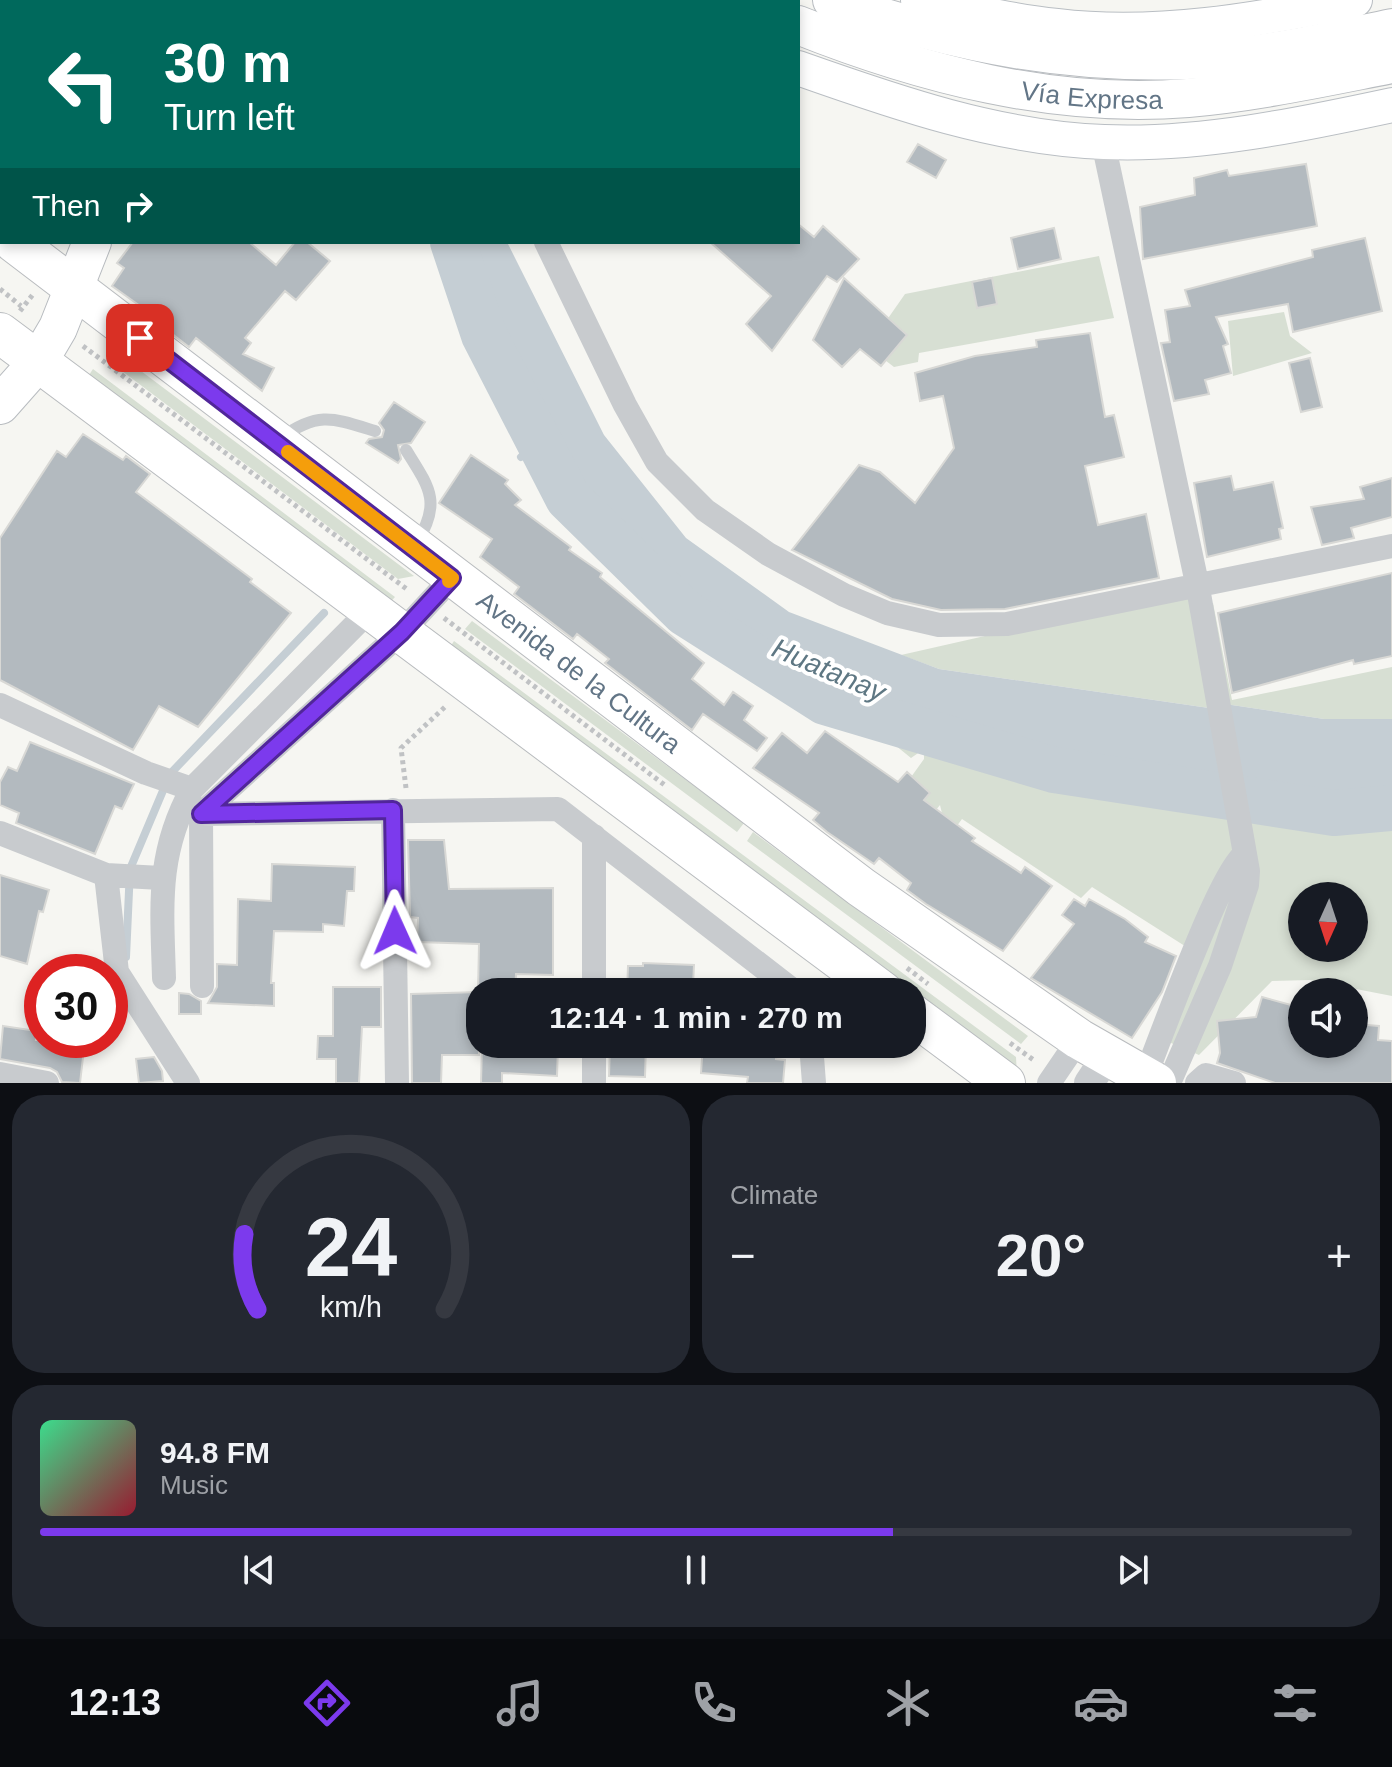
<!DOCTYPE html>
<html lang="en">
<head>
<meta charset="utf-8">
<style>
  :root { --surface:#171b24; --page:#242831; --text:#f1f3f6; --muted:#9ea1a6; --line:#363941; --accent:#7c3aed }
  body { margin:0; font-family:Helvetica,sans-serif; background:var(--page); color:var(--text); height:100vh; display:flex; flex-direction:column; font-size:30px; white-space:nowrap }
  * { box-sizing:border-box; margin:0 }
  p { font-size:26px; color:var(--muted) }
  .icon { flex:none; width:44px; height:44px; fill:none; stroke:currentColor; stroke-width:2; stroke-linecap:round; stroke-linejoin:round }
  .map { position:relative; height:1083px; overflow:hidden }
  .drawer { display:flex; flex-direction:column; gap:12px; padding:12px; background:#0d0f14; flex:1 }
  .drawer>* { flex:none }
  .top-card { position:absolute; left:0px; top:0px; width:800px; height:244px; box-shadow:0 4px 12px #0003; background:#00695c; color:#fff; overflow:hidden }
  .needle { width:52px; rotate:183deg }
  .fabs { position:absolute; left:1288px; top:882px; display:grid; gap:16px }
  .fabs a { display:grid; place-items:center; width:80px; height:80px; border-radius:50%; background:var(--surface); box-shadow:0 4px 12px #0003; font-size:40px }
  .speed { position:absolute; left:24px; top:954px; display:flex; gap:16px; font-size:40px; font-weight:700; text-align:center }
  .speed>* { display:grid; place-content:center; width:104px; height:104px; border-radius:50%; background:var(--surface); box-shadow:0 4px 12px #0003; line-height:1 }
  .speed .limit { border:12px solid #d22; background:#fff; color:#111 }
  .pin { position:absolute; display:grid; place-items:center; width:68px; height:68px; color:#fff; margin:-34px; border-radius:16px; box-shadow:0 4px 12px #0006 }
  .me { position:absolute; width:88px; margin:-44px; rotate:359deg; stroke-linejoin:round; filter:drop-shadow(0 0 6px #0008) }
  .turn { display:flex; align-items:center; gap:28px; height:168px; padding:0 32px; font-size:36px }
  .turn .icon { width:104px; height:104px; stroke-width:2.5 }
  .turn b { display:block; font-size:56px; line-height:68px }
  .then { display:flex; align-items:center; height:76px; padding:0 32px; background:#0003; gap:16px; font-size:30px }
  .big { font-size:60px; font-weight:600; line-height:1.1 }
  .drawer .tile { flex:1; display:flex; flex-direction:column; justify-content:center; gap:12px; min-width:0; padding:0 28px; border-radius:32px; background:var(--page) }
  .drawer .dial { align-items:center; gap:0 }
  .dial svg { height:208px; overflow:visible; fill:none; stroke:var(--line); stroke-width:7; stroke-linecap:round; text-anchor:middle }
  .dial text { fill:var(--text); stroke:none }
  .song { display:flex; align-items:center; gap:24px }
  .cover { width:96px; height:96px; border-radius:12px; background:linear-gradient(135deg,hsl(150 70% 55%),hsl(350 70% 35%)) }
  .played { height:8px; border-radius:4px; background:linear-gradient(90deg,var(--accent) 65%,var(--line) 65%) }
  .keys { display:flex; justify-content:space-around; direction:ltr }
  .heat { display:flex; justify-content:space-between; align-items:center; font-size:44px; direction:ltr }
  .drawer .tiles { flex:1; display:grid; gap:12px; grid-template-columns:1fr 1fr }
  .tile:last-child { grid-column:span 2 }
  .trip { position:absolute; left:466px; top:978px; width:460px; height:80px; border-radius:32px; background:var(--surface); box-shadow:0 4px 12px #0003; font-weight:600; line-height:80px; text-align:center }
  .tab-bar { display:flex; height:128px; justify-content:space-around; align-items:center; background:#090b0e; color:var(--muted) }
  .tab-bar .icon { width:56px; height:56px }
  .tab-bar .current { color:var(--accent) }
  .tab-bar b { font-size:36px; color:var(--text) }
  .map>svg:first-child { display:block }
  .built { fill:#e7e8e6 }
  .green { fill:#d7dfd3; fill-rule:evenodd }
  .water { fill:#c5ced4 }
  .lines { fill:none; stroke-linecap:round; stroke-linejoin:round }
  .stream { stroke:#c5ced4; stroke-width:8 }
  .river { stroke:#c5ced4; stroke-width:46 }
  .building { fill:#b3babf; stroke:#d8d8d5; stroke-width:2 }
  .secondary-casing { stroke:#b9bec3; stroke-width:36 }
  .primary-casing { stroke:#b8bcc0; stroke-width:40 }
  .trunk-casing { stroke:#b9bcbf; stroke-width:42 }
  .path { stroke:#c0c2c4; stroke-width:5; stroke-dasharray:4 4; stroke-linecap:butt }
  .service { stroke:#c8cbce; stroke-width:12 }
  .minor { stroke:#c8cbce; stroke-width:24 }
  .tertiary { stroke:#c8cbce; stroke-width:30 }
  .secondary { stroke:#fff; stroke-width:34 }
  .primary { stroke:#fff; stroke-width:38 }
  .trunk { stroke:#fff; stroke-width:40 }
  .route-casing { stroke:#51269a; stroke-width:20 }
  .route { stroke:#7c3aed; stroke-width:14 }
  .slow { stroke:#f59e0b; stroke-width:14 }
  .labels { text-anchor:middle; dominant-baseline:central; stroke-width:8; stroke-linejoin:round; paint-order:stroke }
  .street-label { font-size:26px; fill:#627586; stroke:#fff }
  .water-label { font-size:28px; font-style:italic; fill:#5e7783; stroke:#fff }
</style>
</head>
<body>
<div class="map">
<svg width="1392" height="1083" viewBox="0 0 1392 1083">
  <rect width="100%" height="100%" fill="#f6f6f2"/>
  <!-- built -->
  <path class="built" d="M0,0H155L2,2V165Z"/>
  <!-- green -->
  <path class="green" d="M1099,256L1114,318L919,353L918,362L894,367L868,347L905,294Z
    M1284,312L1290,336L1312,353L1233,376L1228,321Z
    M113,350L414,576L398,579L106,359Z
    M93,369L395,597L385,608L85,381Z
    M1198,588L1209,708L939,669L901,655Z
    M1213,603L1232,700L1392,667V719H1324L1225,704L1203,606Z
    M472,621L744,823L737,832L465,629Z
    M454,641L1016,1057L1017,1076L912,999V992H902L445,655Z
    M853,711L1054,770L1342,812L1392,809V996L1310,980L1272,981L1199,1055L1157,1037L1188,948L1092,887L1081,898L962,819L948,838L940,805L927,821L896,798L924,759V749L911,758ZM1302,896H1354V948H1302Z
    M753,832L1028,1036L1021,1044L747,841Z"/>
  <!-- water -->
  <path class="water" d="M453,242H507L604,435L686,538L789,612L939,669L1209,708L1225,704L1324,719H1392V808L1334,813L1054,770L825,702L685,613L568,498L484,335Z"/>
  <g class="lines">
    <!-- stream -->
    <path class="stream" d="M521,457L546,437
      M126,957L130,869L170,774L324,613"/>
    <!-- river -->
    <path class="river" d="M453,242L484,335L568,498L685,613L825,702L1054,770L1334,813L1392,808"/>
  </g>
  <!-- building -->
  <path class="building" d="M918,144L946,160L936,178L907,162Z
    M1306,164L1317,226L1143,259L1140,207L1195,195L1194,178L1227,170L1229,176Z
    M798,224L814,237L823,226L859,259L837,282L827,276L772,351L746,324L771,296L710,242H798Z
    M1054,228L1061,259L1018,269L1011,238Z
    M1365,238L1382,311L1293,332L1288,304L1216,317L1228,344L1223,346L1231,373L1205,380L1209,394L1174,401L1161,343L1170,342L1165,310L1190,306L1185,290L1313,257L1312,250Z
    M133,242H249L276,265L295,242H307L330,261L296,300L285,291L245,338L251,343L243,354L274,368L262,391L196,338L189,347L162,326L164,323L112,286L124,268L117,263Z
    M844,278L907,335L881,366L860,349L842,367L813,340Z
    M992,278L997,304L977,308L972,282Z
    M1090,333L1105,417L1114,415L1124,457L1085,466L1098,525L1146,514L1159,578L1005,609L941,610L892,599L792,550L859,465L880,472L915,503L954,448L943,396L920,401L915,373L975,356L1037,347L1036,340Z
    M1310,358L1322,407L1301,412L1289,363Z
    M394,402L425,422L411,443L398,445L401,459L398,463L366,443L369,439L382,437L384,430L379,423Z
    M83,434L123,460L126,456L150,474L136,492L252,579L250,582L291,613L198,727L159,706L133,750L0,680V538L57,451L66,457Z
    M471,455L508,480L505,484L521,500L515,505L571,547L569,550L602,573L600,577L704,663L692,679L724,705L733,692L753,706L744,720L767,738L757,751L703,714L692,730L605,663L609,659L577,634L573,639L514,594L519,587L480,557L492,539L439,503Z
    M1231,476L1234,490L1273,482L1283,528L1279,529L1281,539L1207,557L1194,483Z
    M1392,478V517L1351,528L1354,538L1322,545L1311,507L1364,499L1360,487Z
    M1392,573V656L1354,664L1353,660L1232,693L1218,613Z
    M825,731L898,782L907,772L930,793L924,800L975,838L972,841L1021,873L1025,867L1052,886L1003,951L926,904L907,890L911,883L879,858L874,864L827,832L813,820L819,813L753,768L782,733L807,753Z
    M30,742L134,784L122,809L115,806L95,854L16,823L19,813L0,805V782L8,767L17,771Z
    M408,840H444L449,889L553,888V975L516,974L515,992H478L479,944L417,942L418,918L410,917Z
    M272,864L355,867L354,891H347L344,926L323,924V932L274,931L271,983H274V1006L208,1003L217,987V964L237,965L238,899L271,901Z
    M0,875L49,890L43,912L39,911L27,964L0,956Z
    M1074,899L1085,906L1089,899L1125,919L1148,937L1145,942L1176,956L1162,992L1132,1038L1031,978L1074,924L1062,915Z
    M643,963L694,965L693,985H681V992H627L628,966H643Z
    M333,987H381V1027H362L359,1083H336V1059H317L318,1036H333Z
    M480,992L479,1055H442L441,1083H412L411,994Z
    M179,993L189,994L201,1001V1014H179Z
    M1262,997L1302,1008V1044H1354V1024L1379,1026L1378,1040L1392,1041V1083H1275L1217,1063L1220,1053L1217,1021L1256,1017Z
    M3,1026L37,1031L36,1040H85L80,1083L62,1082L57,1072L50,1068L0,1059Z
    M482,1044L558,1047L557,1076L502,1073V1083H481Z
    M610,1044H646L645,1077L609,1076Z
    M703,1044H778L776,1059L785,1060L783,1083H747L748,1077L701,1073Z
    M154,1057L162,1071L163,1081L139,1083L136,1059Z"/>
  <g class="lines">
    <!-- secondary casing -->
    <g class="secondary-casing">
      <path id="secondary" d="M664,0L667,2
        M918,0C964,10 1010,21 1057,26C1155,38 1258,20 1355,0
        M798,68C897,103 998,138 1104,142C1199,146 1299,125 1392,105"/>
    </g>
    <!-- primary casing -->
    <g class="primary-casing">
      <g id="primary">
        <path d="M746,0L749,2"/>
        <path d="M832,0C960,47 1093,70 1231,57C1284,52 1339,39 1392,28"/>
        <path d="M188,2V0"/>
        <path id="s1" d="M798,25C921,74 1055,109 1188,98C1257,92 1325,77 1392,64"/>
        <path d="M0,405L38,362L58,328L92,242"/>
      </g>
    </g>
    <!-- trunk casing -->
    <g class="trunk-casing">
      <g id="trunk">
        <path id="s2" d="M14,242L861,887L1079,1039L1156,1083"/>
        <path d="M0,333L883,992"/>
        <path d="M912,1014L1005,1083"/>
      </g>
    </g>
    <!-- path -->
    <path class="path" d="M136,2L137,0
      M0,289L21,306
      M20,311L34,293
      M83,346L408,590
      M444,618L666,786
      M406,788L401,748L446,706
      M907,968L928,984
      M1010,1043L1035,1061"/>
    <!-- service -->
    <path class="service" d="M281,438C318,411 333,418 375,431
      M406,450C429,487 442,502 417,542"/>
    <!-- minor -->
    <path class="minor" d="M424,0L425,2
      M1103,142L1198,588L1248,871L1247,885L1220,966L1169,1083
      M546,242L625,405L657,462L705,510L768,554L844,595L887,613L939,625L1007,624L1392,546
      M452,578L402,632L201,814L558,809L795,992
      M0,705L146,773L192,789
      M393,810L397,1083
      M201,814L202,986
      M0,833L106,875L161,878
      M106,875L117,972L188,1083
      M164,978C162,907 156,854 192,789L371,609
      M594,992V836
      M811,1044L814,1083
      M0,1074L47,1083
      M1145,1077C1160,1040 1220,871 1244,855
      M594,1083V1044
      M1049,1083L1079,1039
      M1197,1083L1206,1075L1234,1083"/>
    <!-- tertiary -->
    <path class="tertiary" d="M1089,1083L1107,1056"/>
    <!-- secondary -->
    <use href="#secondary" class="secondary"/>
    <!-- primary -->
    <use href="#primary" class="primary"/>
    <!-- trunk -->
    <use href="#trunk" class="trunk"/>
  </g>
  <g class="lines">
    <!-- route casing -->
    <g class="route-casing">
      <path id="route" d="M140,338L452,578L402,632L201,814L393,810L395,931"/>
    </g>
    <!-- route -->
    <use href="#route" class="route"/>
    <!-- slow -->
    <path class="slow" d="M288,452L452,578L449,581"/>
  </g>
  <g class="labels">
    <!-- street labels -->
    <g class="street-label">
      <text stroke="none"><textPath href="#s1" startOffset="304">Vía Expresa</textPath></text>
      <text stroke="none"><textPath href="#s2" startOffset="710">Avenida de la Cultura</textPath></text>
    </g>
    <!-- water labels -->
    <g class="water-label">
      <text transform="translate(829 670) rotate(23)">Huatanay</text>
    </g>
  </g>
</svg>
<div class="fabs">
<a><svg class="needle" viewBox="-14 -14 28 28"><path d="M0-13l5 13h-10z" fill="#e53935"/><path d="M0 13l5-13h-10z" fill="#9ea1a6"/></svg></a>
<a><svg class="icon" aria-label="sound" viewBox="0 0 24 24"><path d="M4 9h4l5-4v14l-5-4H4zM17 9q2 3 0 6"/></svg></a>
</div>
<div class="speed"><div class="limit">30</div></div>
<div class="pin" style="left:140px;top:338px;background:#d93025"><svg class="icon" aria-label="arrive" viewBox="0 0 24 24"><path d="M6 21V4h12l-3 4 3 4H6"/></svg></div>
<svg class="me" style="left:395px;top:931px" viewBox="-20 -20 40 40"><path d="M0-17L14 15 0 8-14 15z" fill="#7c3aed" stroke="#fff" stroke-width="4"/></svg>
<div class="trip">12:14 · 1 min · 270 m</div>
<div class="top-card">
<div class="turn"><svg class="icon" aria-label="left" viewBox="0 0 24 24"><path d="M17 20v-9H6M10 6l-5 5 5 5"/></svg><div><b>30 m</b>Turn left</div></div>
<div class="then">Then<svg class="icon" aria-label="right" viewBox="0 0 24 24"><path d="M7 20v-9h11M14 6l5 5-5 5"/></svg></div>
</div>
</div>
<section class="drawer">
<div class="tiles">
<div class="tile dial"><svg viewBox="0 0 100 80">
<path d="M14 69A42 42 0 1 1 86 69"/>
<path d="M14 69A42 42 0 0 1 9 40" stroke="#7c3aed"/>
<text x="50" y="56" font-size="32" font-weight="700">24</text>
<text x="50" y="72" font-size="11">km/h</text>
</svg></div>
<div class="tile"><p>Climate</p>
<div class="heat"><a>−</a><b class="big">20°</b><a>+</a></div>
</div>
<div class="tile">
<div class="song"><i class="cover"></i><div><b>94.8 FM</b><p>Music</p></div></div>
<div class="played"></div>
<div class="keys"><svg class="icon" aria-label="previous" viewBox="0 0 24 24"><path d="M18 5L8 12l10 7zM5 5v14"/></svg><svg class="icon" aria-label="pause" viewBox="0 0 24 24"><path d="M8 5v14M16 5v14"/></svg><svg class="icon" aria-label="next" viewBox="0 0 24 24"><path d="M6 5l10 7-10 7zM19 5v14"/></svg></div>
</div>
</div>
</section>
<nav class="tab-bar">
<b>12:13</b>
<svg class="icon current" aria-label="directions" viewBox="0 0 24 24"><path d="M12 3l9 9-9 9-9-9zM9 14v-3h6M13 9l2 2-2 2"/></svg>
<svg class="icon" aria-label="music" viewBox="0 0 24 24"><path d="M9 18V5l10-2v13"/><circle cx="6" cy="18" r="3"/><circle cx="16" cy="16" r="3"/></svg>
<svg class="icon" aria-label="phone" viewBox="0 0 24 24"><path d="M5 4h4l2 5-3 2q2 4 5 5l2-3 5 2v4C11 20 4 13 5 4z"/></svg>
<svg class="icon" aria-label="climate" viewBox="0 0 24 24"><path d="M12 3v18M4 7l16 10M4 17L20 7"/></svg>
<svg class="icon" aria-label="car" viewBox="0 0 24 24"><path d="M5 17H2v-5l4-1 3-4h7l3 4 3 1v5h-3M9 17h6M6 11h13"/><circle cx="7" cy="17" r="2"/><circle cx="17" cy="17" r="2"/></svg>
<svg class="icon" aria-label="filters" viewBox="0 0 24 24"><path d="M4 7h16M4 17h16"/><circle cx="9" cy="7" r="2"/><circle cx="15" cy="17" r="2"/></svg>
</nav>
</body>
</html>
